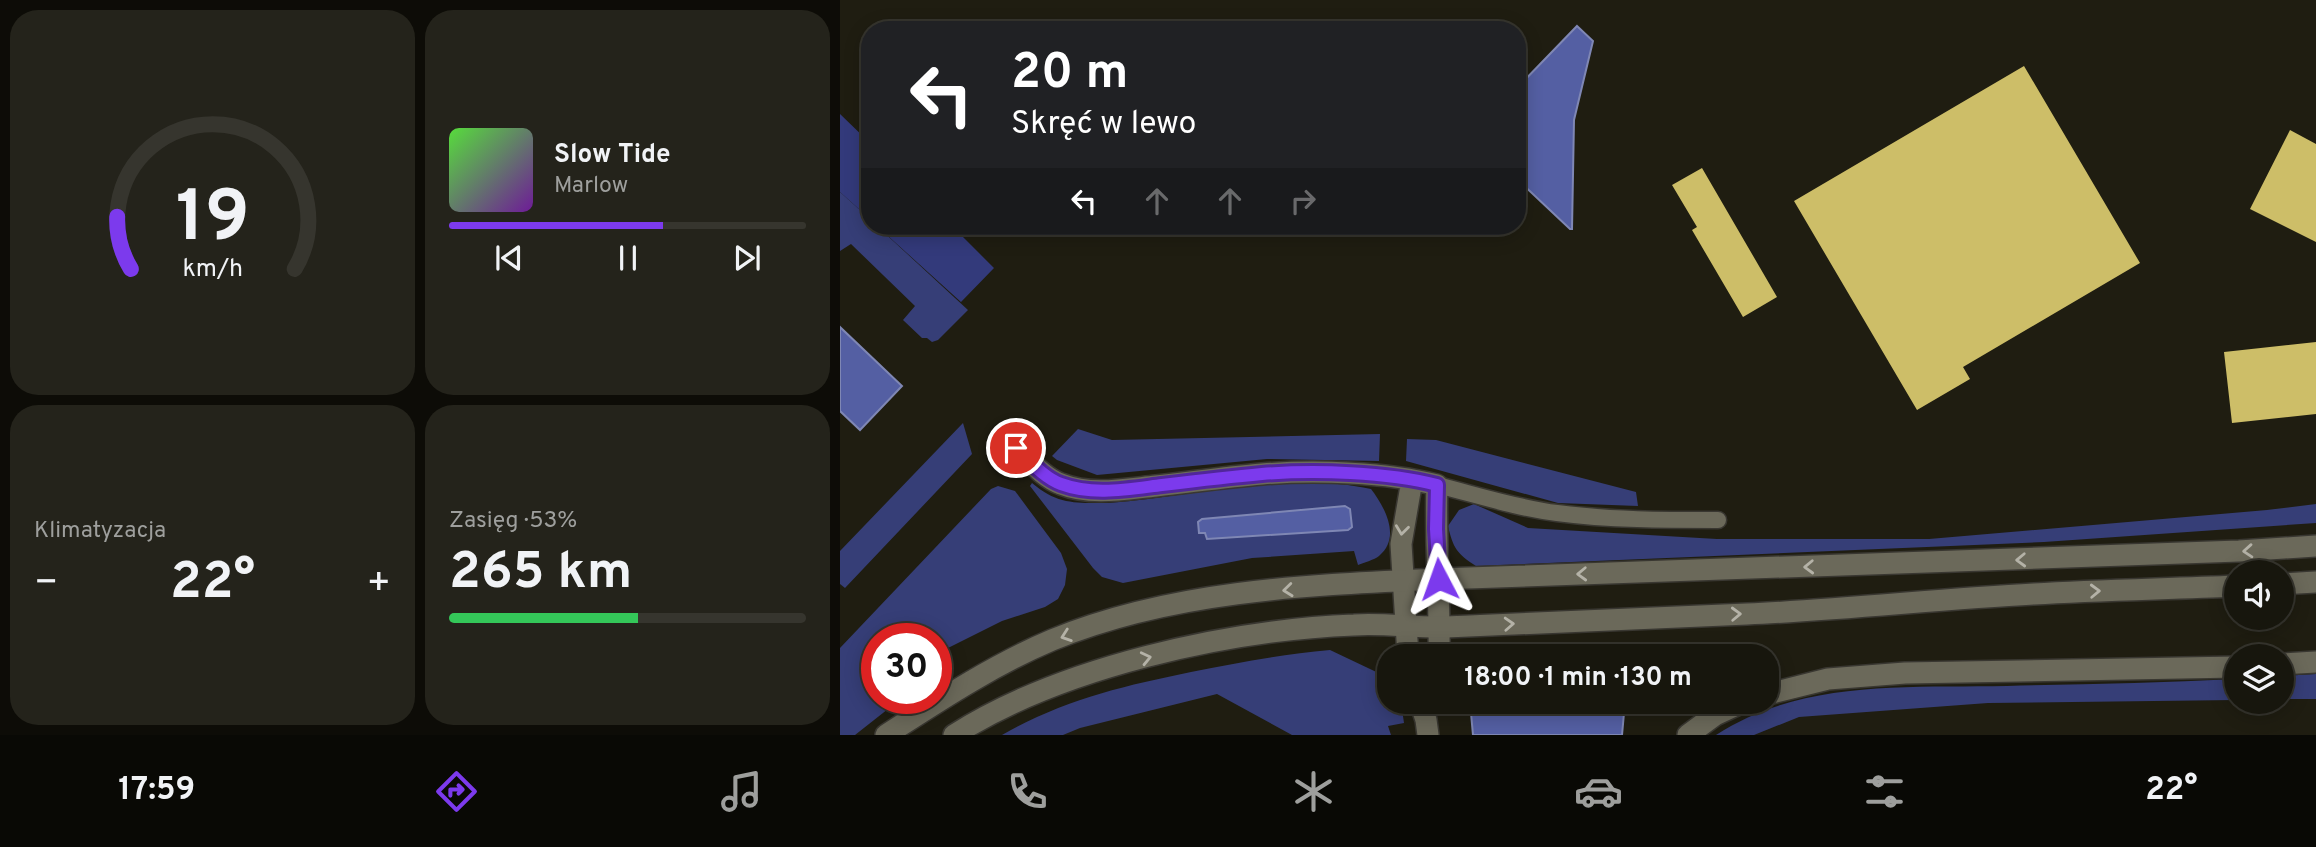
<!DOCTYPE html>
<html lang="pl">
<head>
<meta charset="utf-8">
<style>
  :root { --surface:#17160d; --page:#24231b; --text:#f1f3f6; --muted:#9e9f9d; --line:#36352e; --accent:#7c3aed }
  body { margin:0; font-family:Overpass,sans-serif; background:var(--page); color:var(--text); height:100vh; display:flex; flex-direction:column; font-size:26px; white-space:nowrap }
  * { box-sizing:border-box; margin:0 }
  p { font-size:23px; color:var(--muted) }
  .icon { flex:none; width:38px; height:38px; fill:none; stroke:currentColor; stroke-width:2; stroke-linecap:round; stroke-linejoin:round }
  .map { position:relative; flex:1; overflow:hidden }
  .side { display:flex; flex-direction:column; gap:10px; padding:10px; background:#0d0c07; width:840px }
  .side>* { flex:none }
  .banner { position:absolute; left:21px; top:21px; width:665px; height:214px; border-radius:28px; box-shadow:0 4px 18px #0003,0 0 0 2px var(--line); background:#202124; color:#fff; overflow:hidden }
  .buttons { position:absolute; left:1384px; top:560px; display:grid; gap:14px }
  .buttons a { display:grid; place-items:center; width:70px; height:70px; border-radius:50%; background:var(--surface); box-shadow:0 4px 18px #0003,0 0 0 2px var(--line); font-size:35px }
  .speed { position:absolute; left:21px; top:623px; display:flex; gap:14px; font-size:35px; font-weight:700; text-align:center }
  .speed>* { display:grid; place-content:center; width:91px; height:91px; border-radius:50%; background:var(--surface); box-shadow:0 4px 18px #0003,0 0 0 2px var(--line); line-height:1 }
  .speed .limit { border:10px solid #d22; background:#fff; color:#111 }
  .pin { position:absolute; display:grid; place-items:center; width:60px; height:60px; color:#fff; margin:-30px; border:4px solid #fff; border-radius:50%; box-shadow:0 2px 7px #0007 }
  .me { position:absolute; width:77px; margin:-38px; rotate:356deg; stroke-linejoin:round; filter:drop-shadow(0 0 5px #0008) }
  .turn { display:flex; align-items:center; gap:24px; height:147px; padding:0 35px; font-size:32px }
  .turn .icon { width:91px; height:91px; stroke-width:2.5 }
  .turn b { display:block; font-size:49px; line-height:60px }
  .lanes { display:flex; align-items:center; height:66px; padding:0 35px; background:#0003; justify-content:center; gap:35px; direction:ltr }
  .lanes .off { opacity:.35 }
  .big { font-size:52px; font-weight:700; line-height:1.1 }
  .side .widget { flex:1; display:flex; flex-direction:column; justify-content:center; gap:10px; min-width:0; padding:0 24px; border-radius:28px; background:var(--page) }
  .side .dial { align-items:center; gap:0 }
  .dial svg { height:182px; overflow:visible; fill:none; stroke:var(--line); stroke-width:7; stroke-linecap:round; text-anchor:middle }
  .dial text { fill:var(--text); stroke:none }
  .song { display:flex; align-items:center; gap:21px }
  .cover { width:84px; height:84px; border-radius:10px; background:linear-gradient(135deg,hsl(110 70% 55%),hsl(280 70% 35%)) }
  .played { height:7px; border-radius:4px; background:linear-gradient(90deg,var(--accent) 60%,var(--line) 60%) }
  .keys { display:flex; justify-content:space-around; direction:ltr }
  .heat { display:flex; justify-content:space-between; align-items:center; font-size:38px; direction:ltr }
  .charge { height:10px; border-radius:5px; background:linear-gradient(90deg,#34c759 53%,var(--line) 0) }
  .side .tiles { flex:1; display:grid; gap:10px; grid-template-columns:repeat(2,1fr) }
  .trip { position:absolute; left:537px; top:644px; width:402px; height:70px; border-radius:28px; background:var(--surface); box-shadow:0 4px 18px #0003,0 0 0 2px var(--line); font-weight:700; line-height:70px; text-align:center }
  .dock { display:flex; height:112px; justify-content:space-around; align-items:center; background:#090905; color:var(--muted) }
  .dock .icon { width:49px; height:49px }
  .dock .current { color:var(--accent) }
  .dock b { font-size:32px; color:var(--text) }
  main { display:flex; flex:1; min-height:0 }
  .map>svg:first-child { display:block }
  .green { fill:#363e77 }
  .forest { fill:#333a7b }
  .water { fill:#545fa3; stroke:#7f87b4; stroke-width:2 }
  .building { fill:#cdbe68 }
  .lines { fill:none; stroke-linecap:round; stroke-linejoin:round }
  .lane-casing { stroke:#393731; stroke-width:19 }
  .street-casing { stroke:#393731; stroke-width:24 }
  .secondary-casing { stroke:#393731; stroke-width:24 }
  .lane { stroke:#6b695a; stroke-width:16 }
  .street { stroke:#6b695a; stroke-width:21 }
  .secondary { stroke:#6b695a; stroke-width:21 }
  .oneway { stroke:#b4b2a7 }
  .route-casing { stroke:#51269a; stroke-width:18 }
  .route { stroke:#7c3aed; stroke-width:12 }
</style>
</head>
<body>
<main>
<section class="side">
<div class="tiles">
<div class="widget dial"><svg viewBox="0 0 100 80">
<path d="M14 69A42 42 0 1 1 86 69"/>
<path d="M14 69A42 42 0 0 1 8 46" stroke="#7c3aed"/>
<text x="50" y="56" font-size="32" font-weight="700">19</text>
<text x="50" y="72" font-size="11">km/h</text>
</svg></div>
<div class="widget">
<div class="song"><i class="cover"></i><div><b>Slow Tide</b><p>Marlow</p></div></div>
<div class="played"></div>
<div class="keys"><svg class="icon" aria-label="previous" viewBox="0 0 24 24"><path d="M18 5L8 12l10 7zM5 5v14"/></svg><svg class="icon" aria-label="pause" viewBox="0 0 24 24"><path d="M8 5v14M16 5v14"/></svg><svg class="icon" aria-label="next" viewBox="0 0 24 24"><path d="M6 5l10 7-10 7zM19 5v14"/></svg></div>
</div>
<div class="widget"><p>Klimatyzacja</p>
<div class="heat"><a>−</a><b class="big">22°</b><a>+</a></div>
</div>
<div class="widget"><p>Zasięg · 53%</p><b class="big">265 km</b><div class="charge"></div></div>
</div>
</section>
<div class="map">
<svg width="1476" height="735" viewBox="0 0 1476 735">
  <rect width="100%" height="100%" fill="#1f1d11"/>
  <!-- green -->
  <path class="green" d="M0,192L30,219V226H37L128,310L98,340L92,342L87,338H82L63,320L75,306L11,244L0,251Z
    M123,423L132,454L5,588L0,584V551Z
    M238,429L272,440L540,434L539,461L427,459L257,475L217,460L212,456Z
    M567,439L596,440L796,492L798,506L718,503L566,461Z
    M192,483C218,505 236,503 269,503C351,497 450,471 531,489C544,506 562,537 539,556C534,560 525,562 518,565L514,551L412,558L283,583L262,577L253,568L190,486Z
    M158,486L175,491L221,553L227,569L225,585L218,599L205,607L162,621L96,654V639H37V698H62L15,735H0V648L151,489Z
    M634,504L688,528L877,539H1089L1427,510L1476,504V523L1204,542L636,566C617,554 613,548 608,526L619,510Z
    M490,650L549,678L550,702H561L564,723L548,726L551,735H452L377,694L240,728L223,735H162C223,700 283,686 351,672C398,663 443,654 490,650Z
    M1476,674V699H1442V676Z
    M1396,679V700L1148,703L959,717L914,735H876C962,679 1068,688 1167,686C1243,684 1320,683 1396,679Z"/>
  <!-- forest -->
  <path class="forest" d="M0,114L30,143V219L0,192Z
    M37,226H112L154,268L121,302Z"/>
  <!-- water -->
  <path class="water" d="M737,26L753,41L734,120L732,229H730L677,179V88Z
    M0,327L62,386L20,430L0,411Z
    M505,506L510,509L512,527L508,530L367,539L365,533H359L358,522L362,519Z
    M630,702H785L782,735H633Z"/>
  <!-- building -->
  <path class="building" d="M1184,66L1300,263L1123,367L1130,379L1077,410L954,201Z
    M1450,130L1476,144V242L1410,209Z
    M862,168L937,297L903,317L852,230L857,227L832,185Z
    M1476,342V414L1392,423L1384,352Z"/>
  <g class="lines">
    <!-- lane casing -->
    <g class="lane-casing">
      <path id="lane" d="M597,485C637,495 677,508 717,513C770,520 825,520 878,520"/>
    </g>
    <!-- street casing -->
    <g class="street-casing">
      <path id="street" d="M176,448C189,460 204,478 221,484C251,496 286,489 316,486C352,482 387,477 422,474C475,470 547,472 597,485C595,542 600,599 599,656
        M568,656L561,544L572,480
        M1442,664L1476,662
        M928,694L988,679L1065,673L1396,667
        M580,702L586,720L588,735
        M848,735L875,715L903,702"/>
    </g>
    <!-- secondary casing -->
    <g class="secondary-casing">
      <path id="secondary" d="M1442,584L1476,582
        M46,735C100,700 153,665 212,640C333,590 470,585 599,579L1399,551L1476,546
        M114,735C221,667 388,630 514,625C545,623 575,628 606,627C706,623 806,618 907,614C1002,610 1098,599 1194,594C1261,590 1329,589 1396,586"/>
    </g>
    <!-- lane -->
    <use href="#lane" class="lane"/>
    <!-- street -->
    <use href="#street" class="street"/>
    <!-- secondary -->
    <use href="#secondary" class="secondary"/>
  </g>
  <!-- one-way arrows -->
  <defs><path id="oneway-chevron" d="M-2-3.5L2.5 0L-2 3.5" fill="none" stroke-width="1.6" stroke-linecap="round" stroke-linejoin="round" transform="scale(1.75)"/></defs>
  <g class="oneway">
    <use href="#oneway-chevron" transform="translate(562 530) rotate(97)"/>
    <use href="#oneway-chevron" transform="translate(1408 551) rotate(176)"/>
    <use href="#oneway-chevron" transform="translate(1181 560) rotate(178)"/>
    <use href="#oneway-chevron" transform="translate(969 567) rotate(178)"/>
    <use href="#oneway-chevron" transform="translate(742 574) rotate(178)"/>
    <use href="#oneway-chevron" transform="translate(448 590) rotate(174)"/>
    <use href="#oneway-chevron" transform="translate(1255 591) rotate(-2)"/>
    <use href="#oneway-chevron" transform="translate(896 614) rotate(-2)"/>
    <use href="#oneway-chevron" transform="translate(669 624) rotate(-3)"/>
    <use href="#oneway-chevron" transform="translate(226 636) rotate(161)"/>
    <use href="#oneway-chevron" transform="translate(306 658) rotate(-13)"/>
  </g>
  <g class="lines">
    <!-- route casing -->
    <g class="route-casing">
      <path id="route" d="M176,448C189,460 204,478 221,484C253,496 289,489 322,485C355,481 389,477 422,474C475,470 547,472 597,485L596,529L599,579"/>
    </g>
    <!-- route -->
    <use href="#route" class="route"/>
  </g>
</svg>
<div class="buttons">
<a><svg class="icon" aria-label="sound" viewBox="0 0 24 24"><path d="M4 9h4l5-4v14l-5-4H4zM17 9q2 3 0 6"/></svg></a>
<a><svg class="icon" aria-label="layers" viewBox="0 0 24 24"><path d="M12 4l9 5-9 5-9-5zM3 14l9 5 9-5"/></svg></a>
</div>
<div class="speed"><div class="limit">30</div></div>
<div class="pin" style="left:176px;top:448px;background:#d93025"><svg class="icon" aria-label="arrive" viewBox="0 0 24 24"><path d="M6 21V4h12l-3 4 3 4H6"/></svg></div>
<svg class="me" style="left:599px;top:579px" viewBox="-20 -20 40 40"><path d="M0-17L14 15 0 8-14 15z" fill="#7c3aed" stroke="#fff" stroke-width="4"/></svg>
<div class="trip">18:00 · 1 min · 130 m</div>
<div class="banner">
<div class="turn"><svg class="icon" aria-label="left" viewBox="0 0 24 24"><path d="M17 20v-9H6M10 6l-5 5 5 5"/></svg><div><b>20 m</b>Skręć w lewo</div></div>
<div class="lanes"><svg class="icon" aria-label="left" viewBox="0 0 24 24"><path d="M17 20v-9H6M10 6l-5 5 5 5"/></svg><svg class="icon off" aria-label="ahead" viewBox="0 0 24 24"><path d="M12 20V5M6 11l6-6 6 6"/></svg><svg class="icon off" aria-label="ahead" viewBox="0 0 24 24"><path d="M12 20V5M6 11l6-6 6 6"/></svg><svg class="icon off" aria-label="right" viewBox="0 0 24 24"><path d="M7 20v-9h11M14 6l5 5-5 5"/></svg></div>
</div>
</div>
</main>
<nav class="dock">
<b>17:59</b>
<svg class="icon current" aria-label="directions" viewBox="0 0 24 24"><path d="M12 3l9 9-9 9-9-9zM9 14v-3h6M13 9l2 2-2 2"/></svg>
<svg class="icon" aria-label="music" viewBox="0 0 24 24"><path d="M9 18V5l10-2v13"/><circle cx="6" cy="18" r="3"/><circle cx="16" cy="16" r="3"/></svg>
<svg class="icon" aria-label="phone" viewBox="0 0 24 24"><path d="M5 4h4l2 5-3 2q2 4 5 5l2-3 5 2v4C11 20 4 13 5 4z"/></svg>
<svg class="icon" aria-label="climate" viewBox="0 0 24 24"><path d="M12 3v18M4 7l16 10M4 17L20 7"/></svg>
<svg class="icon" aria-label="car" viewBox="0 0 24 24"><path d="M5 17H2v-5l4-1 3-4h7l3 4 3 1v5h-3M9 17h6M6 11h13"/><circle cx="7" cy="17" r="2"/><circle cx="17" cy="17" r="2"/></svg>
<svg class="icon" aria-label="filters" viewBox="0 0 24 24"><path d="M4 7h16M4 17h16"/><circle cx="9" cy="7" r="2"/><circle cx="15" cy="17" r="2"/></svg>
<b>22°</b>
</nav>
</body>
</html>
